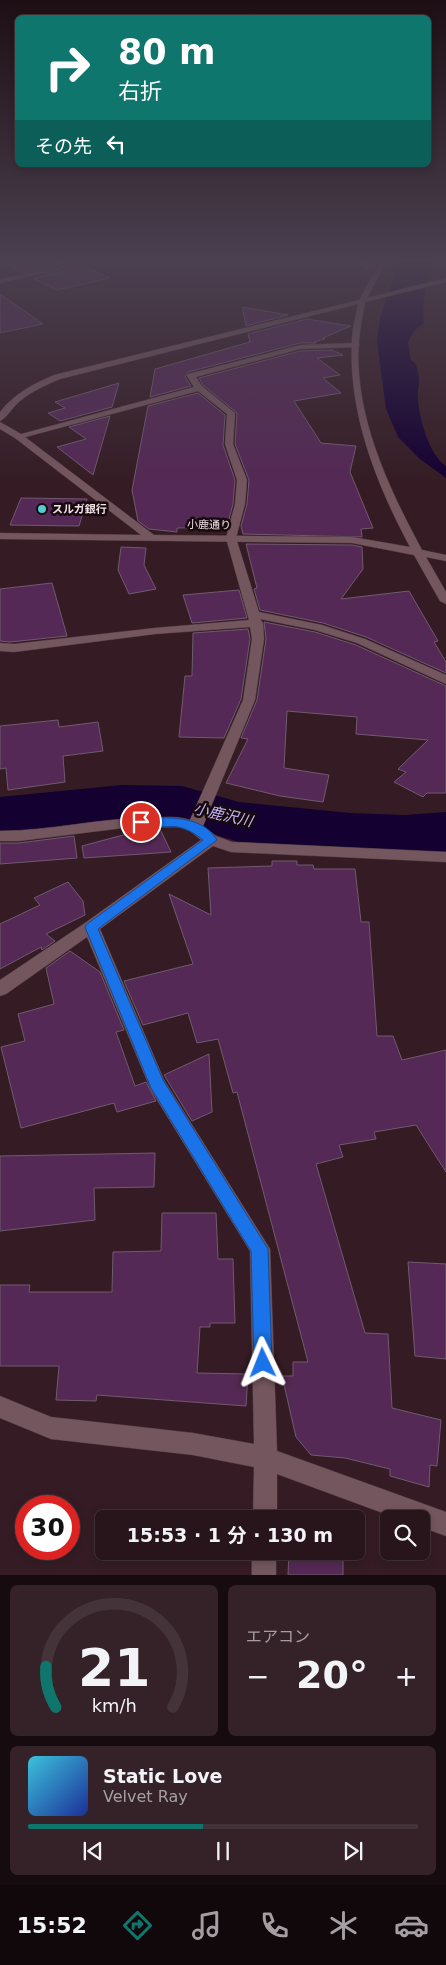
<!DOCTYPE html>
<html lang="ja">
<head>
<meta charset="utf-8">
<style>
  :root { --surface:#28151b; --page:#342228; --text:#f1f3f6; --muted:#a59fa3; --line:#44343a; --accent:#0f766e }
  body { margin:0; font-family:"DejaVu Sans","Noto Sans JP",sans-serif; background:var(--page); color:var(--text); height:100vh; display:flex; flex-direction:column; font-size:19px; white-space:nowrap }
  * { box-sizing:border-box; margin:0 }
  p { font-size:16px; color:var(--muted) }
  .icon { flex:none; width:28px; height:28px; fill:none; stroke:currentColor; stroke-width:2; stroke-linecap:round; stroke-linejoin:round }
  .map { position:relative; height:1575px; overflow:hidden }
  .side { display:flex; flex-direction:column; gap:10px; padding:10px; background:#160c0f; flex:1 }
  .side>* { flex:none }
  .hud { position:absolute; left:15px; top:15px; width:416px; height:152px; border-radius:8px; box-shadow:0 2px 8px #0003,0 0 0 1px var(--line); background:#0f766e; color:#fff; overflow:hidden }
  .fabs { position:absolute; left:380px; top:1510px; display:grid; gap:10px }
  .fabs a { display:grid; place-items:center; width:50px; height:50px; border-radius:8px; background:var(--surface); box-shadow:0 2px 8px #0003,0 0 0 1px var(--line); font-size:25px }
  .speed { position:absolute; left:15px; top:1495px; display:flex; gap:10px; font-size:25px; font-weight:700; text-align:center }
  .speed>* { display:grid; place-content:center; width:65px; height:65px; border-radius:50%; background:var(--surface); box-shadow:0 2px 8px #0003,0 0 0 1px var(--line); line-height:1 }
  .speed .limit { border:8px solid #d22; background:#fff; color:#111 }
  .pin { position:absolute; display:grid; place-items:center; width:42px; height:42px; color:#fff; margin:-21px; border:2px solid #fff; border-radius:50%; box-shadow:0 1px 5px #0007 }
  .me { position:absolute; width:55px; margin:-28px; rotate:358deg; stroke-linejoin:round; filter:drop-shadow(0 0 4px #0008) }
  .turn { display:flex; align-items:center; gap:18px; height:105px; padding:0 20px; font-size:22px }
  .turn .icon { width:65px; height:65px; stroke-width:2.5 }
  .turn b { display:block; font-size:35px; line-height:42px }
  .then { display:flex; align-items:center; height:48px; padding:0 20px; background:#0003; gap:10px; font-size:19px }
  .big { font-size:38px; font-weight:700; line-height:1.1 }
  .side .tile { flex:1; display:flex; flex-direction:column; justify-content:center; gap:8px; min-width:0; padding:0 18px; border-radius:8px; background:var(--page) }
  .side .dial { align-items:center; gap:0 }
  .dial svg { height:130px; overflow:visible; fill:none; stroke:var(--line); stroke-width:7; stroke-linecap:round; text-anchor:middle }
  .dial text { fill:var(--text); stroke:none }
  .song { display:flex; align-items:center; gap:15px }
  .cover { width:60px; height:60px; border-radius:8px; background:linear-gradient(135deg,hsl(190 70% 55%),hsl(230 70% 35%)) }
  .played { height:5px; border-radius:2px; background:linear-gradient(90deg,var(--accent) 45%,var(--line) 45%) }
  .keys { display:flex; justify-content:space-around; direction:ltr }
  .heat { display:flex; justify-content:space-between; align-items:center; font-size:28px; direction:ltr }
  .side .tiles { flex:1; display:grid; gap:10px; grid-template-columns:1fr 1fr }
  .tile:last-child { grid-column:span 2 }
  .trip { position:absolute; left:95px; top:1510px; width:270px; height:50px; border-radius:8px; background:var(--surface); box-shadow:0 2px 8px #0003,0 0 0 1px var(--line); font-weight:700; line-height:50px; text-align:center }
  .menu { display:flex; height:80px; justify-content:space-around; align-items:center; background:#10080b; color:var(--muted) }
  .menu .icon { width:35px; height:35px }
  .menu .on { color:var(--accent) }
  .menu b { font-size:22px; color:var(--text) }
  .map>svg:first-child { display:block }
  .water { fill:#140031 }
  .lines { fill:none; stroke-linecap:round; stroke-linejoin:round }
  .river { fill:#140031; fill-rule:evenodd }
  .building { fill:#542955; stroke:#705a6f }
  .minor-casing { stroke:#4f3a41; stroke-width:1 }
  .tertiary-casing { stroke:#4f3a41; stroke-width:1 }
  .minor { fill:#74565e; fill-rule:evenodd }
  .tertiary { fill:#74565e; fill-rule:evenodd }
  .route { fill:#1a73e8; stroke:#114b97 }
  .poi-dot { fill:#52cdd0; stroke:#160a0e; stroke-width:2 }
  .labels { text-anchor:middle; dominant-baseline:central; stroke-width:5; stroke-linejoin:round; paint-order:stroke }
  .far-poi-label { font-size:11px; font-weight:bold; fill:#f2e0e5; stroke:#160a0e; text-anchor:start }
  .far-street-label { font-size:11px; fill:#f2e0e5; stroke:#160a0e }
  .water-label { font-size:15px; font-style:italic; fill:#c3b3f8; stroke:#160a0e }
</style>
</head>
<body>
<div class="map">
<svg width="446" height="1575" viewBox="0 0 446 1575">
  <rect width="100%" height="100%" fill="#351c24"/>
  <!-- water -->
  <path class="water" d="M402,261H434C425,280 422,303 424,323L415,330L408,342L411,360L416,364C417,369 419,375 419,380C419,386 417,392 418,399C419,418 429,455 446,466V478L420,459L398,437L386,409L377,342L380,318L393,280Z"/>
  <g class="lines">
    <!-- river -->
    <path class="river" d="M122,785L182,786L239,802L350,813L405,815L446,812V854L405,857L350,855L239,842L180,824L122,823L0,837V797Z"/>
  </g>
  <!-- building -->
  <path class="building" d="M0,261H59L62,265L22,273Z
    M71,261H73L110,278L57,290L33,278L72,269L74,266Z
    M0,294L43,324L0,333Z
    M242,307L288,315L246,326Z
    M307,319L351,326L323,338L325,339L314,342L316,343H300L188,372L185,377L191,386L150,397L155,369L250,342L248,334Z
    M332,350L343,355L317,358L340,375L323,378L341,393L294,401L321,443L356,446L350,472L373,528L361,529L362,537L243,534L241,526L247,504L249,480L235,444L237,413L203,385L199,378L300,351Z
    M119,383L112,407L60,421L48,413L65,408L55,402Z
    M198,393L225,415L223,445L235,480L233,504L227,527L177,528V532L149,529L138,521L132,490L148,406Z
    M110,416L93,475L57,447L86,439L69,427Z
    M21,498L87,499L79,526L10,525Z
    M246,544L352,545L362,547L363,569L341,599L409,591L438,641L434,642L446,662V673L366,637L323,623L260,610L254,589L257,588Z
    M121,547L146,548L144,565L156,589L129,594L118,570Z
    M52,583L67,636L10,642L0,641V589Z
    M239,590L247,618L192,623L183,595Z
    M264,622L315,632L356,645L446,686V793H427L423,797L394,782L406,772L398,769L428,740L356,734L357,717L287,711L284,768L329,775L323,802L280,796L226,783L248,739L241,738L257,700L266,639Z
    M248,629L250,639L241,699L224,738L179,737L185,676H192L193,633Z
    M58,720L59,727L98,722L103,751L63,756L65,782L8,790L6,768L0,769V726Z
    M160,829L171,852L84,858L82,846L142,830Z
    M74,836L77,858L0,864V843H19Z
    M272,861H297V865H313L314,869H355L361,922H369L377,1036H393L402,1060L446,1050V1172L416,1125L374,1132L376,1139L339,1145L343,1157L316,1164L365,1333L388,1334L392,1408L441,1420L437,1466L430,1465L429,1487L390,1476V1469L345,1458L311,1455L296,1437L282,1376H293V1362H308L237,1092L233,1093L218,1039L197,1043L188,1013L143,1025L124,981L193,964L169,894L211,915L208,868L272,866Z
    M68,882L83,901L85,915L46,934L55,941L42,950L41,947L0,969V924L40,905L34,898Z
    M70,951L100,972L124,1030L116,1032L135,1086L146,1082L156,1101L117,1112L114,1103L21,1128L1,1047L25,1041L18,1014L54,1004L46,968Z
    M209,1054L212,1112L192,1121L164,1075Z
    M155,1153L154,1187L94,1188L95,1220L0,1231V1156Z
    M162,1213H216L218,1259H233L235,1323H210V1327H200L197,1373L248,1374L246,1406L97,1395L96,1401L56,1400L59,1366H0V1285H30L29,1292H112L113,1252L161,1251Z
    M408,1262L446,1264V1359L415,1356Z
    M289,1551H343V1575H288Z"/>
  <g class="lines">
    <!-- minor casing -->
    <g class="minor-casing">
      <path id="minor" d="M61,261H68L72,267L0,283V279L65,266Z
        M351,261H360L382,268L370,270Z
        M356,343H359V347L300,349L196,377L202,386L235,413L233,444L247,480L245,504L236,538L259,612L322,625L365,639L446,675V684L357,643L315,630L260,619L263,623L264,639L255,700L203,826L216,836L232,842L446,852V862L231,852L213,846L100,929L164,1080L270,1249L277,1451L446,1512V1536L421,1527V1519H399L277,1474V1519H253L254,1467L193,1455L51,1439L0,1418V1396L51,1417L193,1433L254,1444L250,1251L151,1090L87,937L6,994L0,996V980L85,923L201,840L190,831L179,827L123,828L19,841H0V831C50,831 99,818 149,818C163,817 177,816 190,820L243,700L252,639L250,627L155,634L14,652L0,651V643L14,644L155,628L249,620L226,538L235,504L237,480L225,444L227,414L198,391L18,439L14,436L194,387L187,376L188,374L300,345Z
        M252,1551H276V1575H252Z"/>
    </g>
    <!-- tertiary casing -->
    <g class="tertiary-casing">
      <path id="tertiary" d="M381,261H387L367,298L446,278V282L365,302C363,315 360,327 359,340C353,413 388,487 422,550L446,555V561L426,557L446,592V604L440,601L414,555L352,543L0,539V533L141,535L15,438L0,429V422L21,434L154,535L352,537L410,547C377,485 348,414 352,341C352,329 356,316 358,304L60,379C46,385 32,391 20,401C13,406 8,417 0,421V412C14,394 33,384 54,375L359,300Z"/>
    </g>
    <!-- minor -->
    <use href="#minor" class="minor"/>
    <!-- tertiary -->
    <use href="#tertiary" class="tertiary"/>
  </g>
  <!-- sky -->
  <linearGradient id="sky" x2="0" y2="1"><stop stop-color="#1d0f14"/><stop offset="0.54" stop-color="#4b4050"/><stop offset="1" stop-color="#4b4050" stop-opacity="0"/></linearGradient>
  <rect width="446" height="482" fill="url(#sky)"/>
  <!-- route -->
  <path class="route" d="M141,818C168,818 201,814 217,840L98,929L163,1080L268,1249L272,1363L269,1369L263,1372L257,1369L254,1363L251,1251L151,1088L85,927L87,924L203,840C173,816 166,833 137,825L135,822L137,819Z"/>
  <!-- markers -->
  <circle class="poi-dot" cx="42" cy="509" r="5"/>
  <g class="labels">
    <!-- far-poi labels -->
    <g class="far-poi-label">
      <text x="52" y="509">スルガ銀行</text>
    </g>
    <!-- far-street labels -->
    <g class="far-street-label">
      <text transform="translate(209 525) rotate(1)">小鹿通り</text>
    </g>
    <!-- water labels -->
    <g class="water-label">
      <text transform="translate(223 815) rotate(13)">小鹿沢川</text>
    </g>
  </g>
</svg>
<div class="fabs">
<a><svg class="icon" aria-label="search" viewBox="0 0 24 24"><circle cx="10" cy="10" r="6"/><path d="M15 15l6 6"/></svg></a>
</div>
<div class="speed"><div class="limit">30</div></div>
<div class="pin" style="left:141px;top:822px;background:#d93025"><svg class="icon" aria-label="arrive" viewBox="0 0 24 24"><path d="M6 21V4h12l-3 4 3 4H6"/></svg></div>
<svg class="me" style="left:263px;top:1363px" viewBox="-20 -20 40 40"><path d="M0-17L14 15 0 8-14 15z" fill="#1a73e8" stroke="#fff" stroke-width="4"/></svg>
<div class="trip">15:53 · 1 分 · 130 m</div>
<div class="hud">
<div class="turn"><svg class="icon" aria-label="right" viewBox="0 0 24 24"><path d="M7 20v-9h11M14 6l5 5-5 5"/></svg><div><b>80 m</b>右折</div></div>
<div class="then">その先<svg class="icon" aria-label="left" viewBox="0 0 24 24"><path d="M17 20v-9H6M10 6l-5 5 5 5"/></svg></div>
</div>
</div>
<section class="side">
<div class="tiles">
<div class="tile dial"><svg viewBox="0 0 100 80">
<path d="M14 69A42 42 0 1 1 86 69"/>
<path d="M14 69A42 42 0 0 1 8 44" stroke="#0f766e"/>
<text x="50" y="56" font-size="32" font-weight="700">21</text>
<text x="50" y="72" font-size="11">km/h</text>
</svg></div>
<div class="tile"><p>エアコン</p>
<div class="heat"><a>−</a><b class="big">20°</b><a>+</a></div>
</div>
<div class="tile">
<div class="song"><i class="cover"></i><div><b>Static Love</b><p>Velvet Ray</p></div></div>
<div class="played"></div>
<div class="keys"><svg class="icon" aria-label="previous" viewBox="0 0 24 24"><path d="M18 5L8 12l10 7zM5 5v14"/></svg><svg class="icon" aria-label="pause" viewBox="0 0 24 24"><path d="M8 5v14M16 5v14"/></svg><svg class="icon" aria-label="next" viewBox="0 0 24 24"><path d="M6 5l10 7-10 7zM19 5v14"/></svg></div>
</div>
</div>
</section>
<nav class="menu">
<b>15:52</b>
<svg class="icon on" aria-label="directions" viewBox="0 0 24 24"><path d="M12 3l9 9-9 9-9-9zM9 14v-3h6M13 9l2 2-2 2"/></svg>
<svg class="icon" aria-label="music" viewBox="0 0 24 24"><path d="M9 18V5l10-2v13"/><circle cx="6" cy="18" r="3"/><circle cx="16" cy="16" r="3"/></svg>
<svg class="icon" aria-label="phone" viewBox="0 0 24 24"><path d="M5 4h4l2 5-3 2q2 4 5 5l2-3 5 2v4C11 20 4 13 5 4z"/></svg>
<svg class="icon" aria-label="climate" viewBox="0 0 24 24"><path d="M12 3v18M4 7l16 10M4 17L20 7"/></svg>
<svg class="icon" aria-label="car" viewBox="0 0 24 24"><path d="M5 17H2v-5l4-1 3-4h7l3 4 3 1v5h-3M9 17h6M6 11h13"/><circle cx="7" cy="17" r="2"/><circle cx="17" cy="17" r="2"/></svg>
</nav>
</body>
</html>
